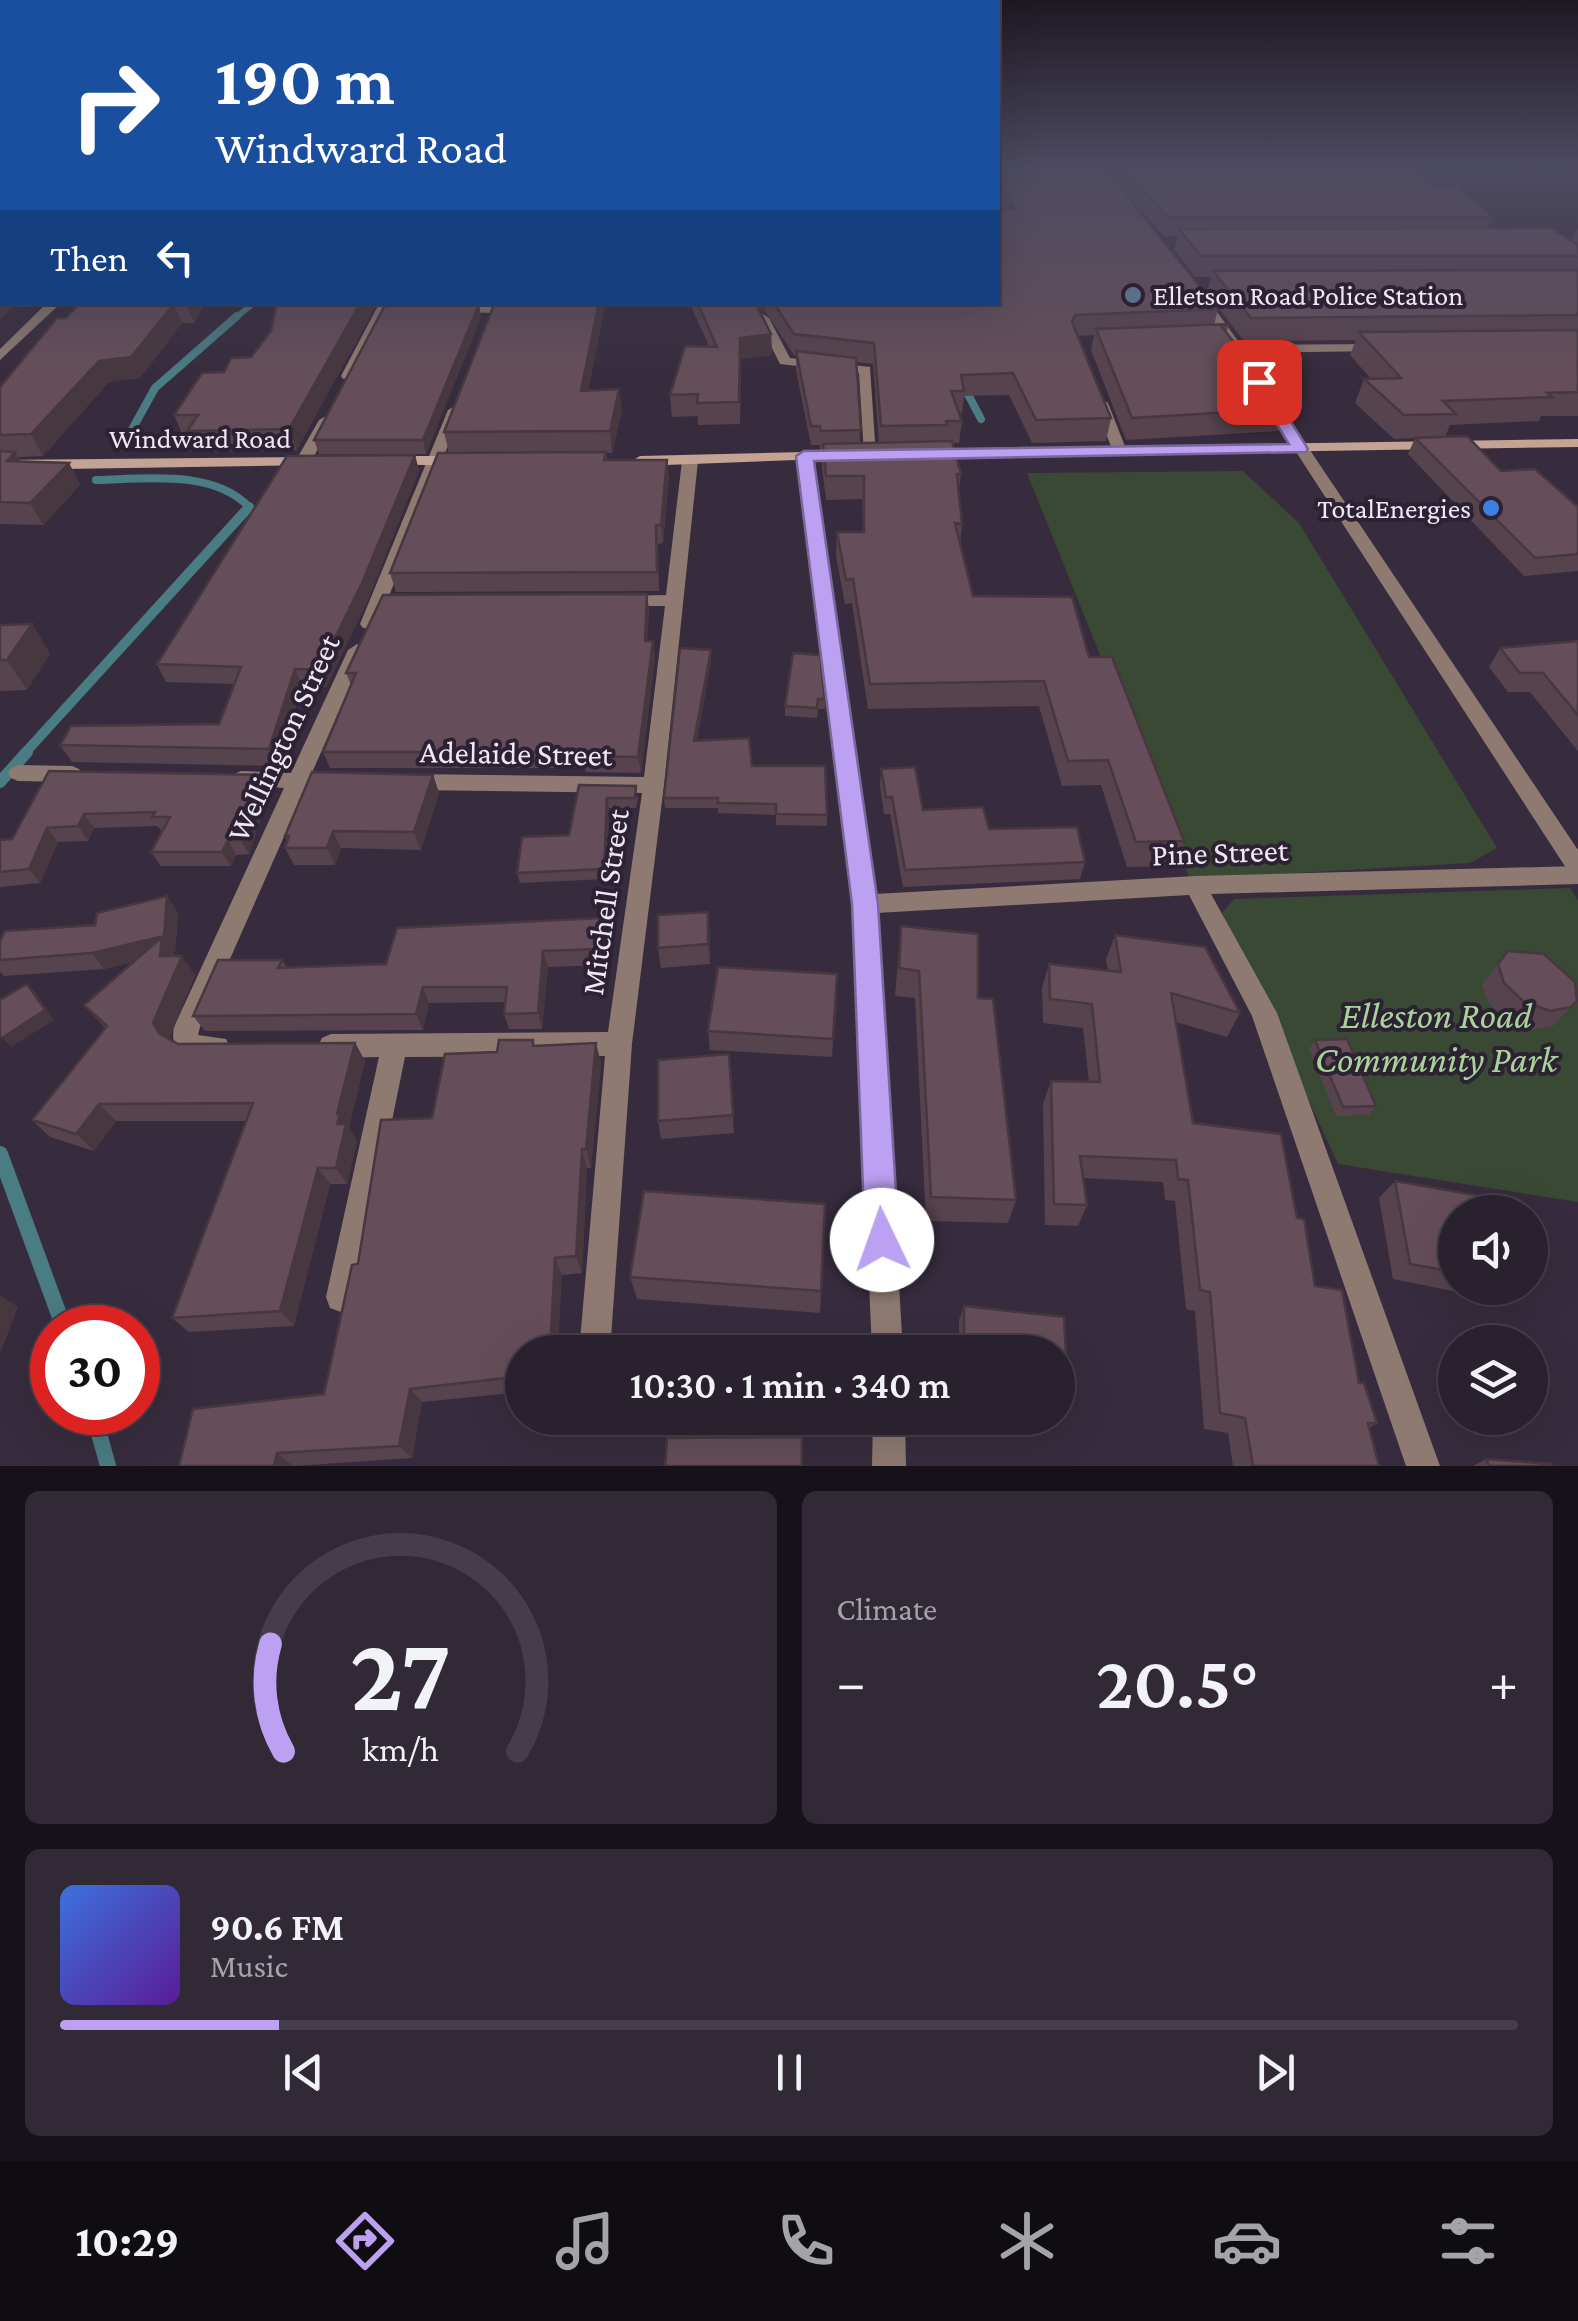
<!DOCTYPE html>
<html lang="en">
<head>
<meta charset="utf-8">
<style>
  :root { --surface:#29212e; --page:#312936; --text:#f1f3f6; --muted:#a5a3aa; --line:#453e4a; --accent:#bca0f2 }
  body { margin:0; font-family:"Crimson Pro",serif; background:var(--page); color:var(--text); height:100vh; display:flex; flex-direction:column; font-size:38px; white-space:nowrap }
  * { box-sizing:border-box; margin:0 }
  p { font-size:32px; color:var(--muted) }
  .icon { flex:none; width:55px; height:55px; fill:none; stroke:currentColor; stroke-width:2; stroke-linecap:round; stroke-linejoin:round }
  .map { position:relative; height:1466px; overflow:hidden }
  .side { display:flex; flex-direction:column; gap:25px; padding:25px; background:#171219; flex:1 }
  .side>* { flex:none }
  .hud { position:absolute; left:0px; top:0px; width:1000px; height:305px; box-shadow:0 10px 40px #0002,0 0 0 2px var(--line); background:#1a4fa0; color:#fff; overflow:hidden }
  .fabs { position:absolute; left:1438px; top:1195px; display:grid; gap:20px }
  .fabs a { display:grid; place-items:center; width:110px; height:110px; border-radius:50%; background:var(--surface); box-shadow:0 10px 40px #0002,0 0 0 2px var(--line); font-size:50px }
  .speed { position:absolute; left:30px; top:1305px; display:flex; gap:20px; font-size:50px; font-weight:700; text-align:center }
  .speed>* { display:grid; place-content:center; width:130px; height:130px; border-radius:50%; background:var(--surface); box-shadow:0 10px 40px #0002,0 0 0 2px var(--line); line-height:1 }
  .speed .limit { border:15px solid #d22; background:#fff; color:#111 }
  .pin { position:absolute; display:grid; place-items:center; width:85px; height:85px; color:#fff; margin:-42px; border-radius:20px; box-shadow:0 5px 15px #0006 }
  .me { position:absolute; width:110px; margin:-55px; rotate:357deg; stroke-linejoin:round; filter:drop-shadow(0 0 8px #0008) }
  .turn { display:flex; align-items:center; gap:35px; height:210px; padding:0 50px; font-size:45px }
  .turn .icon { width:130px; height:130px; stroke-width:2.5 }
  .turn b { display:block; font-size:70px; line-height:85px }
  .then { display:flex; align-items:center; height:95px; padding:0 50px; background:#0003; gap:20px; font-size:38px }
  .big { font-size:75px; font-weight:600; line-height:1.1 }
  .side .card { flex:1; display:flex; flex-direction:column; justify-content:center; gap:15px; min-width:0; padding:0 35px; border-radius:15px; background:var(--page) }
  .side .dial { align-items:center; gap:0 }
  .dial svg { height:260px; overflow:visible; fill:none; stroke:var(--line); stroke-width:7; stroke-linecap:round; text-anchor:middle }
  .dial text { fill:var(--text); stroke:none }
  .song { display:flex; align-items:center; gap:30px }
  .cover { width:120px; height:120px; border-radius:15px; background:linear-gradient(135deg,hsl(220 70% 55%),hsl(270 70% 35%)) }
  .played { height:10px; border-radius:5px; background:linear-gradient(90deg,var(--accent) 15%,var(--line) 15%) }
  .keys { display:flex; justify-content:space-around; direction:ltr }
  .heat { display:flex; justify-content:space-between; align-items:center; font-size:55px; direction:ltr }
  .side .tiles { flex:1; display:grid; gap:25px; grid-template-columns:1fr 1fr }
  .card:last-child { grid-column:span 2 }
  .trip { position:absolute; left:505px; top:1335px; width:570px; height:100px; border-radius:50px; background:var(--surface); box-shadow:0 10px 40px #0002,0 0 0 2px var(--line); font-weight:600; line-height:100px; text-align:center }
  .dock { display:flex; height:160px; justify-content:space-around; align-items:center; background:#100d12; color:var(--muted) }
  .dock .icon { width:70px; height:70px }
  .dock .on { color:var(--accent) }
  .dock b { font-size:45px; color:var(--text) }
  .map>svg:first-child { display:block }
  .green { fill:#394933 }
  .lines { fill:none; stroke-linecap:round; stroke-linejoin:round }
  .stream-far4 { stroke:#4a7c83; stroke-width:6 }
  .stream-far3 { stroke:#4a7c83; stroke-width:8 }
  .stream-far2 { stroke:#4a7c83; stroke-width:10 }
  .stream-far1 { stroke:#4a7c83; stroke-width:12 }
  .stream { stroke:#4a7c83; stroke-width:16 }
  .minor { fill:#8e7a71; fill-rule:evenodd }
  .tertiary { fill:#8e7a71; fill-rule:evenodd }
  .secondary { fill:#c3a394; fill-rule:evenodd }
  .wall { fill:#57434d; fill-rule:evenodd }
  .shaded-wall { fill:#47373e }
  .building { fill:#654e59; stroke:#47373e; stroke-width:2.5 }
  .route { fill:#bca0f2; stroke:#7a689d; stroke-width:2.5 }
  .service-dot { fill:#5c6f8a; stroke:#2d2233; stroke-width:4 }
  .shop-dot { fill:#3f7fe0; stroke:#2d2233; stroke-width:4 }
  .labels { text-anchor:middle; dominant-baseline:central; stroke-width:8; stroke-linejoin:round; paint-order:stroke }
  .far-poi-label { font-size:28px; fill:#efe8f4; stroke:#2d2233; text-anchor:start }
  .far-street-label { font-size:28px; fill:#efe8f4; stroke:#2d2233 }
  .street-label { font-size:32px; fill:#efe8f4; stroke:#2d2233 }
  .near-park-label { font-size:38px; font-style:italic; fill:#a8d498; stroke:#2d2233 }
</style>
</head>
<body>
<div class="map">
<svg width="1578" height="1466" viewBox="0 0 1578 1466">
  <rect width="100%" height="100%" fill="#372c3d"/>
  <!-- green -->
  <path class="green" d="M1243,471L1299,523L1497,848L1470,863L1190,879L1027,473Z
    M1570,888L1578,900V1202L1338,1164L1222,913L1234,899Z"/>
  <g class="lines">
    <!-- stream-far4 -->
    <path class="stream-far4" d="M234,319L255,302"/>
    <!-- stream-far3 -->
    <path class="stream-far3" d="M962,383L981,419
      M124,444L155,388L237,316
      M96,480C144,479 213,469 249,507L246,510"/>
    <!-- stream-far2 -->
    <path class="stream-far2" d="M24,754L249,507"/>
    <!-- stream-far1 -->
    <path class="stream-far1" d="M0,782L27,752"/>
    <!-- stream -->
    <path class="stream" d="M0,1154L64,1328
      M93,1412L108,1466"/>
    <!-- minor -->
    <path class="minor" d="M48,302H62L0,360V349Z
      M380,302H392L355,376L343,379L341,376Z
      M452,305H495L501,309L495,313L448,312V306Z
      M763,314L769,318L790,358L870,367L876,457L871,458L864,454L859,373L780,364L757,318Z
      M1376,344L1381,345V351L1238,353L1232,349L1238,345Z
      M1101,399L1108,403L1126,449L1124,452L1119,453L1112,449L1094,403Z
      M455,406L462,410L378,624L375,628H363L360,624L448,410Z
      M326,416L333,420L311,462L308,465H298L295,462L319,420Z
      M804,452L811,456L875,894L1195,876L1578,866V884L1211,894L1277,1013L1440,1466H1406L1252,1016L1189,895L877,913L903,1352H872L853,904L797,456Z
      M690,456L698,461L664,785L632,1044L610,1352H579L605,1056L405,1057L356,1297L352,1308L341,1312L330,1308L326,1297L379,1057L331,1058L322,1054L318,1046L322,1038L331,1034L608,1032L642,793L411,790L404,787L401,782L404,777L411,774L644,777L665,606H620L611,601L620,596L666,595L682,461Z
      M357,644L366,650L311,775L317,781L314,786L305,789L200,1027L198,1035L226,1039L230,1047L226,1055C202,1064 167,1058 174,1027L284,788L234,784L231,779L234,774L241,771L291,773L348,650Z
      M18,765L72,766L79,769L82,774L79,779L72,782L18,781L11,778L8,773L11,768Z
      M873,1418H905L906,1466H872Z"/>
    <!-- tertiary -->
    <path class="tertiary" d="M1200,293L1204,294L1249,356V362H1239L1194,297Z
      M1265,398H1275L1578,850V877L1570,874L1263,401Z"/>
    <!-- secondary -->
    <path class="secondary" d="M1578,439V447L930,457L923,453L930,449Z
      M846,451L853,455L851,458L640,466L632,461L640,456Z
      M390,456H461L469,461L461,466L385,464L382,461Z
      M306,457L311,459V465L0,470V460Z"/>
  </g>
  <!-- wall -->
  <path class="wall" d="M998,169H1411L1432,186L1493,217L1488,228L1571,241L1578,228V416H1541L1539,421L1450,425L1445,437L1501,471L1578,507V571L1524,576L1408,454L1415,438L1394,439L1355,403L1364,379H1371L1350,355L1356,340L1244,341L1207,293L1211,277H1195L1174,250L1178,236H1164L1122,189L1218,309L1214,325L1229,324L1226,333L1287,409L1280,431L1126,440L1091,350L1094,335L1078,336L1111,418L1106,441L1032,443L1009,395L964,396L962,413H959L962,421L959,443H953L961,474L959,491L962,524L960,543L973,596L1089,657L1184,841L1174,866L1127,867L1101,785L1062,786L1039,706L868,709L852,603L845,604L836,556L837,532H863L862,499L826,500L822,467L823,450H820V445H811L796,370V355H794L765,311L761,314L771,334L772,355L741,359L740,424L698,425V416L672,417L670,395L709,346L689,302H998L1000,208L998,204ZM857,362L873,364L879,443H860Z
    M81,302H206L194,323H182L140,378L109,382L43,456L18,457L21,462L69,463L80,485L43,525L0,524V387Z
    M479,304L481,317L426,454H319L314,440Z
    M605,306L588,390L622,410L612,453H606L607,460H667L669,478L663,543L658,544L659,591L396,592L390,573L449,453L444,432Z
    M271,331L297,450L197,452L190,436H183L174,415L224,372L251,357Z
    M415,455L419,471L368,600L326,687L302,686L278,766L72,762L60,745L219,724L234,684L166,682L157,664Z
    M649,610L647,641H653L655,657L641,773L586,772L585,768H330L323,752L351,685L346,673Z
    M32,624L50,654L27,690L0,691V625Z
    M1578,641V751L1530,692H1508L1489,667L1500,648Z
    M711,650V660L697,741L752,766L827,815V826L776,825V815L718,813V808H665L664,798Z
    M793,653L825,699V709H818L817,718L785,716V706Z
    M881,769L923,810L989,829L1085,862L1080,879L903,887L890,814H884L880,786Z
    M49,771L263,775L270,790L249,854L236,855L231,866H161L151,852L162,831L157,826L94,828L88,841L58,842L40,883L0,887V840L12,839Z
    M433,775L439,793L421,850L341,848L335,865H294L285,848L287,841L285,836Z
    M579,785L638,797L636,808H609L606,879L520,883L517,873L569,835Z
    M167,896L178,913L175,952H172L195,975L169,1039L178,1044L355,1043L365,1061L349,1127L357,1141L347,1184H330L294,1326L189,1332L172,1318L246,1121H116L94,1151L50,1137L32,1120L105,1028L84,1005L133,962L104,969L4,976L0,972V941L95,925Z
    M901,926L978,998L1016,1200L1008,1223L926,1221L915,998L895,996Z
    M710,932V964L661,968L658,948Z
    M605,934L604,965L548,967L542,1029H509L504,1014L505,1002L429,1003L423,1030L205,1031L193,1016L282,960L287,968L386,964Z
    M1115,935L1240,1013L1227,1037L1176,1022L1193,1123L1297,1218L1315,1286L1377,1423L1369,1428L1379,1466H1233L1228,1433L1204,1429L1195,1311L1186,1309L1175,1201L1165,1200L1163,1182L1083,1178L1087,1205L1078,1226L1045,1225L1043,1104L1051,1081L1089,1082L1083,1028L1043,1023L1042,988L1049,964L1108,971L1106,960Z
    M1508,951L1577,1001L1553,1026L1532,1030L1507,1021L1488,1002L1482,984Z
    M837,974L832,1057L710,1050L708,1031Z
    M533,1040L535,1046L601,1063L591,1168H587L582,1273L562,1275L522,1352V1392L422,1402L412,1458L293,1466H179L324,1394L358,1264L432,1118L497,1052Z
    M1315,1040L1376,1106L1369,1115L1336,1116L1309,1049Z
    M729,1054L734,1133L661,1139L658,1121Z
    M1395,1181L1455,1212V1288H1500L1487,1298L1393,1279L1379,1198Z
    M825,1204L820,1313L637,1299L630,1277Z
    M964,1306L1064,1317L1067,1374L1059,1387L1058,1352H959V1320Z
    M1486,1459L1552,1466H1473Z"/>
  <!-- shaded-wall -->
  <path class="shaded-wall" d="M2,289V302H18L0,320V291Z
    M206,302L194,323L186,303Z
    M361,302H378L297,450L289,429Z
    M599,302H605V306L584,412L581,391Z
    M753,302H765V311L754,320Z
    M174,304L182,323L140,378L109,382L43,456L31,434L99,361Z
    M479,304L481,317L426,454L423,440Z
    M771,334L772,355L741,359L740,424V338Z
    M619,389L622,410L612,453L610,431Z
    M15,452L28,474L7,461Z
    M415,455L419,471L368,600L326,687L319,670Z
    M667,460L669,478L663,543L661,525Z
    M69,463L80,485L43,525L30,503Z
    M647,594L649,610L646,657L645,641Z
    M32,624L50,654L27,690L7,660Z
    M653,641L655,657L641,773L638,757Z
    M711,650V660L695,751L694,741Z
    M295,669L302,686L278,766L269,749Z
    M263,775L270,790L249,854L241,840Z
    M433,775L439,793L421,850L414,832Z
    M607,798L609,808L606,879L604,869Z
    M84,814L94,828L88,841L78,826Z
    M47,828L58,842L40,883L29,869Z
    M333,831L341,848L335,865L327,848Z
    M228,840L236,855L231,866L222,852Z
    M167,896L178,913L175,952H172L175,956L174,975L160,955L104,969L92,953Z
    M708,912L710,932V964L708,944Z
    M601,918L605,934L604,965L600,949Z
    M543,951L548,967L542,1029L538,1013Z
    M182,956L195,975L168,1042L159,1033L153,1023Z
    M27,984L36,993L54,1020L11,1047L2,1038Z
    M423,987L429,1003L423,1030L416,1014Z
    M355,1043L365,1061L349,1127L357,1141L347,1184L336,1168L337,1114Z
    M596,1043L601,1063L591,1168L586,1149Z
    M99,1104L116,1121L94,1151L76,1134Z
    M582,1149L587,1168L582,1273L576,1256Z
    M318,1168L330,1184L294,1326L280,1311Z
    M555,1258L562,1275L558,1352H550Z
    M0,1295L18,1307L1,1352L0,1351Z
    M410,1389L422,1402L412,1458L399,1446Z
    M277,1453L293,1466H274Z"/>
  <!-- building -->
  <path class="building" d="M0,169H2V289L0,291Z
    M998,169H1105L1218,309L1075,315L1072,322L1111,418L1036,420L1013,373L961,375L964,391H951L962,421H946L947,425L881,426L874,343L794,334L773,302H998V208H1015L998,182Z
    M1123,169H1411L1432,186H1456L1493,217H1168Z
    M1551,228L1578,245V256H1201L1179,229Z
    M1578,270V315L1251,318L1213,271Z
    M81,302H186L174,304L131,357L99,361L31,434L0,435V387L57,318H66Z
    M277,302H361L289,429L187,431L198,415H174L202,373L224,372L231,358L251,357L271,331Z
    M495,302H599L581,391L619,389L610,431L444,432Z
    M697,302H755L771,334L740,338L739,402L697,403L698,394L670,395L685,346L717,347Z
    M479,304L423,440H314L385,305Z
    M1229,324L1221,326L1287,409L1132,418L1096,329Z
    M1578,330V392L1547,393L1552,397L1443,401L1456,414L1404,415L1364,379L1401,378L1359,332Z
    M796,351L856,358L861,430L821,431L820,426H811Z
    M1467,436L1501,471L1535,469L1578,507V554L1535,558L1415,438Z
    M952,441L961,474H957L962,524L955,523L973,596L1072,597L1089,657H1112L1184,841L1136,842L1108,760L1068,761L1044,681L870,684L853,579L846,580L837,532H864V476H826L823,444Z
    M0,451L15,452L7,461L69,463L30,503L0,502Z
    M606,452L604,460H667L661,525H656L657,572L390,573L438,453Z
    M415,455L362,583L319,670L295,669L269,749L60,745L71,726L219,724L241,667L157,664L287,456Z
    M647,594L645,641H653L638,757L583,756V752H323L356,673H346L383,595Z
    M32,624L7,660H0V625Z
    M1578,641V715L1543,673H1520L1500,648Z
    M680,648L711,650L694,741L749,738L752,766H825L827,815L776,814V804L718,803V798H664Z
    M793,653L820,655L825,699H818L817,708L785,706Z
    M915,767L923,810L983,807L989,829L1077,827L1085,862L905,870L892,797H886L881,769Z
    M49,771L263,775L241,840H228L222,852H151L170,817H152L155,812L84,814L78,826L47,828L29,869L0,872V840L12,839Z
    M312,772L433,775L414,832L333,831L327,848H285L289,836H285Z
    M579,785L636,786L635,798H607L604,869L517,873L522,837L569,835Z
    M167,896L164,936L92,953L0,960V941L5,931L95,925L97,913Z
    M708,912V944L658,948V915Z
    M601,918L600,949L543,951L538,1013L504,1014L507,987H423L416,1014L193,1016L218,960H282L278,968L386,964L397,928Z
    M901,926L978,934V998L993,999L1016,1200L931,1197L919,971L899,968Z
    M1115,935L1205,947L1240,1013L1171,993L1193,1123L1281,1134L1297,1218L1304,1219L1315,1286L1342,1290L1359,1383H1364L1377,1423H1368L1379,1466H1253L1245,1418L1220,1413L1210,1292L1200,1290L1188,1180L1178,1179L1176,1160L1080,1156L1087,1205L1054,1204L1051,1081L1100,1082L1092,1004L1050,999L1049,964L1121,972Z
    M162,937L160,956H182L153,1023L159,1033L178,1044L355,1043L337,1114H340L337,1124H346L336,1168H318L280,1311L172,1318L253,1103L99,1104L76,1134L32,1120L107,1026L84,1005Z
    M1508,951L1544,954L1575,982L1577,1001L1571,1007L1550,1011L1524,1002L1504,983L1498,964Z
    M718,967L837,974L833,1039L708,1031Z
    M27,984L45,1010L2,1038L0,1035V1000Z
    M1347,1039L1376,1106L1343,1107L1315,1040Z
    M499,1040H533V1046L596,1043L586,1149H582L576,1256L555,1258L550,1352H522V1376L410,1389L399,1446L277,1453L274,1466H179L193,1409L324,1394L352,1265L358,1264L381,1120L432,1118L445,1054L497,1052Z
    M729,1054L733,1115L658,1121V1060Z
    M1395,1181L1486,1197L1489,1212H1455V1272L1410,1264Z
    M644,1191L825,1204L821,1291L630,1277Z
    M964,1306L1064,1317L1067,1374L1058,1373V1352H964Z
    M802,1437V1466H665L667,1438Z
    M1486,1459L1551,1464L1552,1466H1489Z"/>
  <!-- sky -->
  <linearGradient id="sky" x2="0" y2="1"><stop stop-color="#1e1822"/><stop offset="0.45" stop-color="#4d4b62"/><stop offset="1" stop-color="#4d4b62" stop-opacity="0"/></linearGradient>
  <rect width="1578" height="374" fill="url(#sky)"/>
  <!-- route -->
  <path class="route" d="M1253,379H1264L1308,449L1306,452L814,461L878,904L899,1240L894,1252L882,1257L870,1252L865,1240L852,904L796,456L804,451L1289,444L1251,382Z"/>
  <!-- markers -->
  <circle class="service-dot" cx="1133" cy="295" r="10"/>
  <circle class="shop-dot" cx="1491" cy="508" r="10"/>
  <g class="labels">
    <!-- far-poi labels -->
    <g class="far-poi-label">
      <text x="1153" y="295">Elletson Road Police Station</text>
      <text x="1471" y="508" text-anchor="end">TotalEnergies</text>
    </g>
    <!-- far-street labels -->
    <g class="far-street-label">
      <text x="200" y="438">Windward Road</text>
    </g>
    <!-- street labels -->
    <g class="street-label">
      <text transform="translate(283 738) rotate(-65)">Wellington Street</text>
      <text transform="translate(516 753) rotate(1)">Adelaide Street</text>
      <text transform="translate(1220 852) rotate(-2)">Pine Street</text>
      <text transform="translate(605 902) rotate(-82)">Mitchell Street</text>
    </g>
    <!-- near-park labels -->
    <g class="near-park-label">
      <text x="1436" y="1015">Elleston Road<tspan x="1436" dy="44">Community Park</tspan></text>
    </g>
  </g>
</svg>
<div class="fabs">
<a><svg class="icon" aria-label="sound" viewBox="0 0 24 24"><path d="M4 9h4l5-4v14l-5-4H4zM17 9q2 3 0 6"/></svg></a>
<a><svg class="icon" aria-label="layers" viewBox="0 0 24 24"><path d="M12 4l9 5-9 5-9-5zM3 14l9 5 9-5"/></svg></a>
</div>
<div class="speed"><div class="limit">30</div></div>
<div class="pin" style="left:1259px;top:382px;background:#d93025"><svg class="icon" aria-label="arrive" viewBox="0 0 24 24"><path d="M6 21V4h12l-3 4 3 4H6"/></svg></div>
<svg class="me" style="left:882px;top:1240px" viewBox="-20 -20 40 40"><circle r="19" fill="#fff"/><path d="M0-13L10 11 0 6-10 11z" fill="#bca0f2"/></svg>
<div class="trip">10:30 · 1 min · 340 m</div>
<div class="hud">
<div class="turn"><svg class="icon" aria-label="right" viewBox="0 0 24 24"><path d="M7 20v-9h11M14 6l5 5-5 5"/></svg><div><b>190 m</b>Windward Road</div></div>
<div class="then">Then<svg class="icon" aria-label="left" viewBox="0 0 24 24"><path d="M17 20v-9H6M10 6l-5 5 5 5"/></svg></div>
</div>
</div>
<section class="side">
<div class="tiles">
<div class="card dial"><svg viewBox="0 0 100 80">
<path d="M14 69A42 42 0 1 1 86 69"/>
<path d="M14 69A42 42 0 0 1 10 36" stroke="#bca0f2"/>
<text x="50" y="56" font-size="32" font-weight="700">27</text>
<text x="50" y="72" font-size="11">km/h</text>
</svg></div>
<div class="card"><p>Climate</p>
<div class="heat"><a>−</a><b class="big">20.5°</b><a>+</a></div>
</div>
<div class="card">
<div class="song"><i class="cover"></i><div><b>90.6 FM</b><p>Music</p></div></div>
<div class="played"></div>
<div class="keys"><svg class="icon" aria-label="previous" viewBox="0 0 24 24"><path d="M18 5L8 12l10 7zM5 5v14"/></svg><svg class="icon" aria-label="pause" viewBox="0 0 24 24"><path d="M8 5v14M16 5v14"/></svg><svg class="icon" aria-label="next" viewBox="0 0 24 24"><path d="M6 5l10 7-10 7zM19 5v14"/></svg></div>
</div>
</div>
</section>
<nav class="dock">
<b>10:29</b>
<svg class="icon on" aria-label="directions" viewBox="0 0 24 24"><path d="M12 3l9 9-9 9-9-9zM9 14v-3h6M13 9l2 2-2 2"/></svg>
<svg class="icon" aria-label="music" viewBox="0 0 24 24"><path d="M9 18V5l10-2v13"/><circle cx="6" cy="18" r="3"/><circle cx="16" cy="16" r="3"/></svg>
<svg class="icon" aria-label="phone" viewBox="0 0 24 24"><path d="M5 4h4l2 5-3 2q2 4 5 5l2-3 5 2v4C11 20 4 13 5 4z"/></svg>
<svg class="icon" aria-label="climate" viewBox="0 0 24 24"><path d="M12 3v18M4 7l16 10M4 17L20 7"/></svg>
<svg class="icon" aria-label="car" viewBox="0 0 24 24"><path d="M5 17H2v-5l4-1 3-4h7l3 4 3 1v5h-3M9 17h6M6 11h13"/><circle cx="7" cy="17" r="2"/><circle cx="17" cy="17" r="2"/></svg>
<svg class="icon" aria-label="filters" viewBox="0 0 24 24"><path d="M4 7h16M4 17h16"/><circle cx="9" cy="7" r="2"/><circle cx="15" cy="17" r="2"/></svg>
</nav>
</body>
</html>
